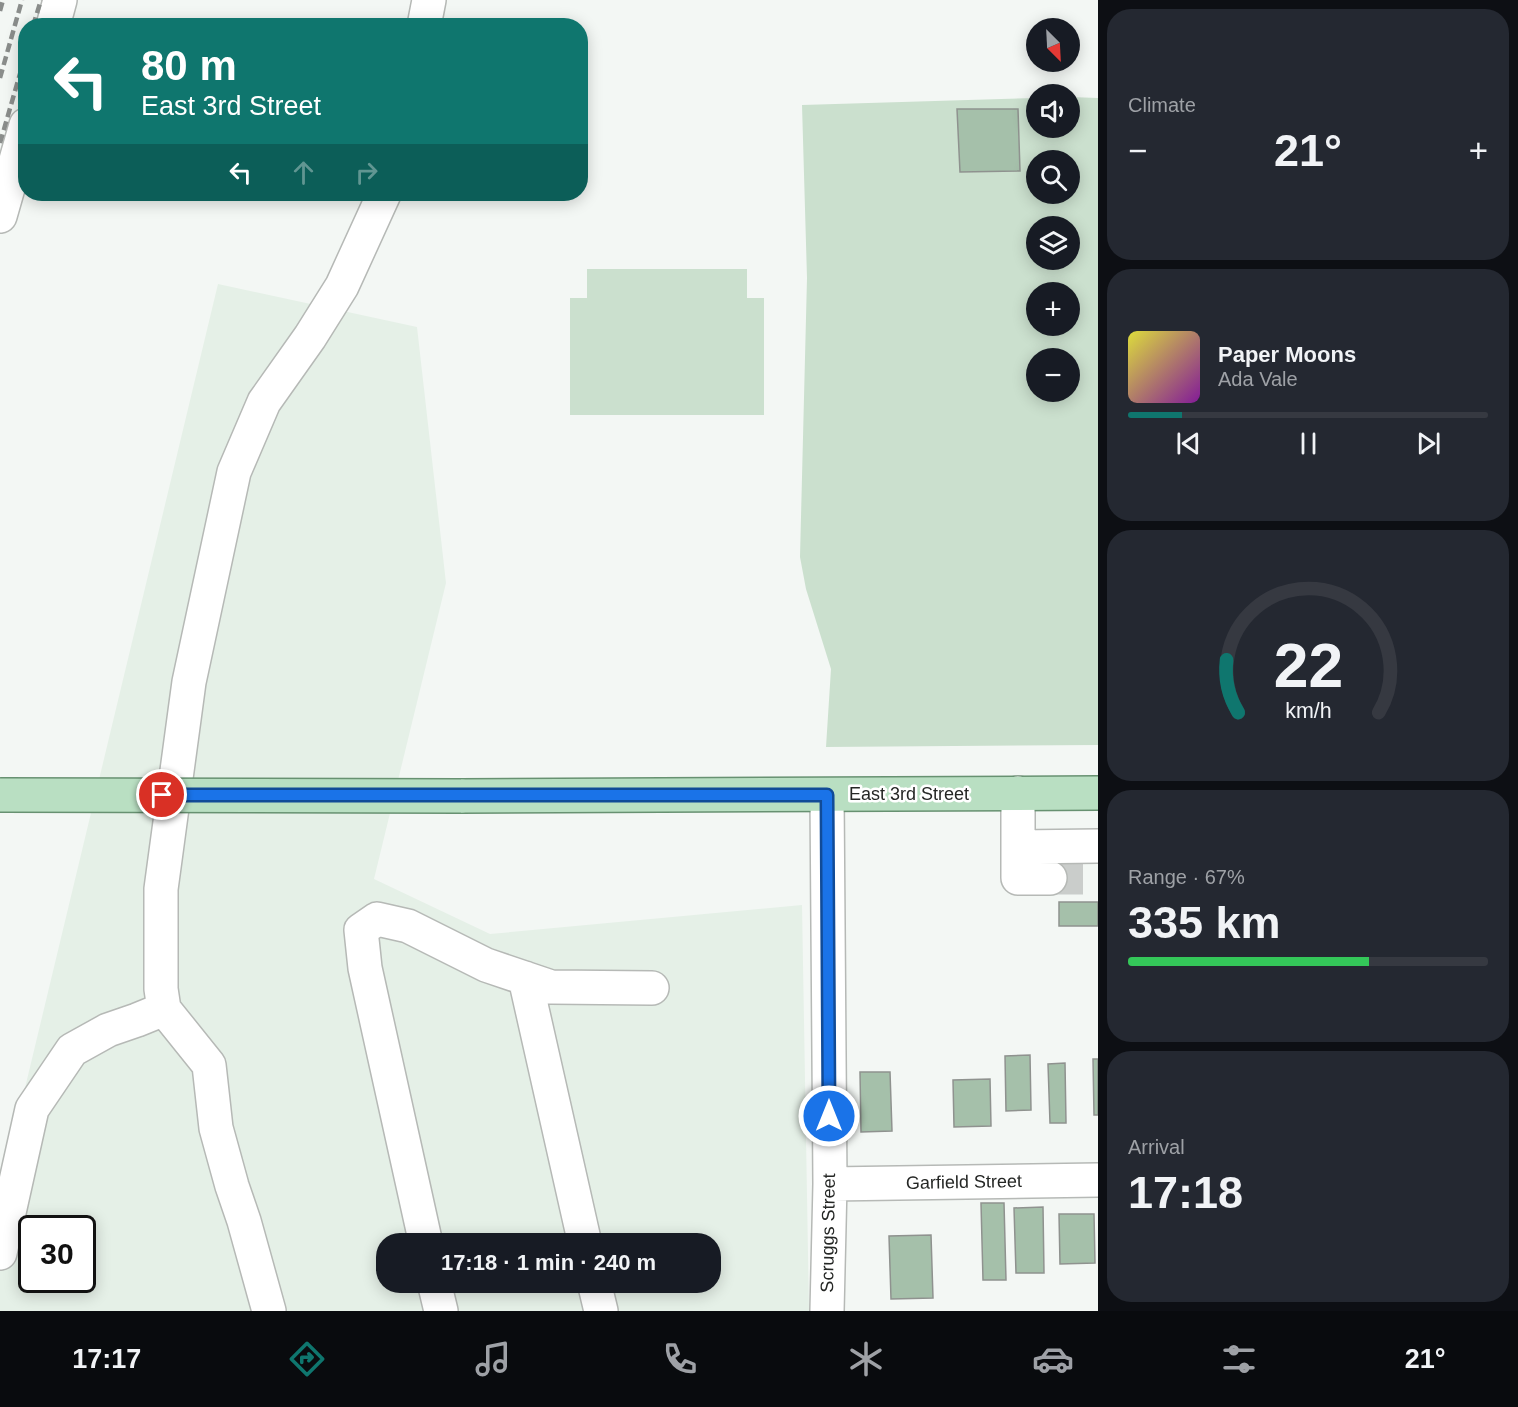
<!DOCTYPE html>
<html lang="en">
<head>
<meta charset="utf-8">
<style>
  :root { --surface:#171b24; --page:#242831; --text:#f1f3f6; --muted:#9ea1a6; --line:#363941; --accent:#0f766e }
  body { margin:0; font-family:Helvetica,sans-serif; background:var(--page); color:var(--text); height:100vh; display:flex; flex-direction:column; font-size:22px; white-space:nowrap }
  * { box-sizing:border-box; margin:0 }
  p { font-size:20px; color:var(--muted) }
  .icon { flex:none; width:33px; height:33px; fill:none; stroke:currentColor; stroke-width:2; stroke-linecap:round; stroke-linejoin:round }
  .map { position:relative; flex:1; overflow:hidden }
  .details { display:flex; flex-direction:column; gap:9px; padding:9px; background:#0d0f14; width:420px }
  .details>* { flex:none }
  .top-card { position:absolute; left:18px; top:18px; width:570px; height:183px; border-radius:24px; box-shadow:0 3px 15px #0003; background:#0f766e; color:#fff; overflow:hidden }
  .needle { width:39px; rotate:156deg }
  .tools { position:absolute; left:1026px; top:18px; display:grid; gap:12px }
  .tools a { display:grid; place-items:center; width:54px; height:54px; border-radius:50%; background:var(--surface); box-shadow:0 3px 15px #0003; font-size:30px }
  .speed { position:absolute; left:18px; top:1215px; display:flex; gap:12px; font-size:30px; font-weight:700; text-align:center }
  .speed>* { display:grid; place-content:center; width:78px; height:78px; border-radius:50%; background:var(--surface); box-shadow:0 3px 15px #0003; line-height:1 }
  .speed .limit { border:3px solid #111; border-radius:9px; background:#fff; color:#111 }
  .pin { position:absolute; display:grid; place-items:center; width:51px; height:51px; color:#fff; margin:-26px; border:3px solid #fff; border-radius:50%; box-shadow:0 2px 6px #0007 }
  .me { position:absolute; width:66px; margin:-33px; rotate:0deg; stroke-linejoin:round; filter:drop-shadow(0 0 4px #0008) }
  .turn { display:flex; align-items:center; gap:21px; height:126px; padding:0 24px; font-size:27px }
  .turn .icon { width:78px; height:78px; stroke-width:2.5 }
  .turn b { display:block; font-size:42px; line-height:51px }
  .lanes { display:flex; align-items:center; height:57px; padding:0 24px; background:#0003; justify-content:center; gap:30px; direction:ltr }
  .lanes .off { opacity:.35 }
  .big { font-size:45px; font-weight:600; line-height:1.1 }
  .details .card { flex:1; display:flex; flex-direction:column; justify-content:center; gap:9px; min-width:0; padding:0 21px; border-radius:24px; background:var(--page) }
  .details .dial { align-items:center; gap:0 }
  .dial svg { height:156px; overflow:visible; fill:none; stroke:var(--line); stroke-width:7; stroke-linecap:round; text-anchor:middle }
  .dial text { fill:var(--text); stroke:none }
  .song { display:flex; align-items:center; gap:18px }
  .cover { width:72px; height:72px; border-radius:9px; background:linear-gradient(135deg,hsl(60 70% 55%),hsl(290 70% 35%)) }
  .played { height:6px; border-radius:3px; background:linear-gradient(90deg,var(--accent) 15%,var(--line) 15%) }
  .keys { display:flex; justify-content:space-around; direction:ltr }
  .heat { display:flex; justify-content:space-between; align-items:center; font-size:33px; direction:ltr }
  .charge { height:9px; border-radius:4px; background:linear-gradient(90deg,#34c759 67%,var(--line) 0) }
  .trip { position:absolute; left:376px; top:1233px; width:345px; height:60px; border-radius:24px; background:var(--surface); box-shadow:0 3px 15px #0003; font-weight:600; line-height:60px; text-align:center }
  .menu { display:flex; height:96px; justify-content:space-around; align-items:center; background:#090b0e; color:var(--muted) }
  .menu .icon { width:42px; height:42px }
  .menu .selected { color:var(--accent) }
  .menu b { font-size:27px; color:var(--text) }
  main { display:flex; flex:1; min-height:0 }
  .map>svg:first-child { display:block }
  .built { fill:#e5f0e7; fill-rule:evenodd }
  .green { fill:#cbe0ce; fill-rule:evenodd }
  .building { fill:#a5c0aa; stroke:#8f928f; stroke-width:1.5 }
  .lines { fill:none; stroke-linecap:round; stroke-linejoin:round }
  .minor-tunnel { stroke:#cacdcb; stroke-width:33; stroke-dasharray:33 16; stroke-linecap:butt }
  .minor-casing { stroke:#b6b9b6; stroke-width:36 }
  .major-casing { stroke:#679171; stroke-width:36 }
  .minor { stroke:#fff; stroke-width:33 }
  .major { stroke:#b9dfc2; stroke-width:33 }
  .rail { stroke:#8a8d8b; stroke-width:4.5; stroke-dasharray:9 4.5; stroke-linecap:butt }
  .major-bridge-casing { stroke:#679171; stroke-width:36; stroke-linecap:butt }
  .major-bridge { stroke:#b9dfc2; stroke-width:33 }
  .route-casing { stroke:#114b97; stroke-width:15 }
  .route { stroke:#1a73e8; stroke-width:10 }
  .labels { text-anchor:middle; dominant-baseline:central; stroke-width:5; stroke-linejoin:round; paint-order:stroke }
  .street-label { font-size:18px; fill:#252725; stroke:#fff }
</style>
</head>
<body>
<main>
<div class="map">
<svg width="1098" height="1311" viewBox="0 0 1098 1311">
  <rect width="100%" height="100%" fill="#f3f7f4"/>
  <!-- built -->
  <path class="built" d="M218,284L417,327L446,583L374,879L490,934L802,905L809,1311H0V1192ZM32,1228H82V1280H32ZM387,1244H711V1282H387Z"/>
  <!-- green -->
  <path class="green" d="M1070,97L1098,98V745L826,747L831,669L806,589L800,557L807,278L802,105L1036,98V128H1070ZM958,109H1018L1020,171L961,172ZM1036,160H1070V194H1036ZM1036,226H1070V260H1036ZM1036,292H1070V326H1036ZM1036,358H1070V392H1036Z
    M587,269H747V298H764V415H570V298H587Z"/>
  <!-- building -->
  <path class="building" d="M957,109H1018L1020,171L960,172Z
    M1059,902H1098V926H1059Z
    M1030,1055L1031,1110L1006,1111L1005,1056Z
    M1093,1059H1098V1115H1094Z
    M1065,1063L1066,1123H1050L1048,1064Z
    M860,1072H890L892,1131L861,1132Z
    M990,1079L991,1126L954,1127L953,1080Z
    M981,1203H1004L1006,1280H983Z
    M1043,1207L1044,1273H1016L1014,1208Z
    M1059,1214H1094L1095,1263L1060,1264Z
    M931,1235L933,1298L891,1299L889,1236Z"/>
  <g class="lines">
    <!-- minor-tunnel -->
    <path class="minor-tunnel" d="M1050,878H1098"/>
    <!-- minor casing -->
    <g class="minor-casing">
      <path id="minor" d="M53,26L60,0
        M424,26L429,0
        M0,216L26,125
        M1018,793V847L1098,846
        M1018,847V878H1050
        M525,978L585,1244
        M164,1009L209,1065L216,1128L232,1186L244,1221L269,1311
        M830,1184L1098,1180
        M426,1244L365,968L361,930L377,919L408,926L486,965L551,987L652,988
        M0,1253L32,1109L72,1050L108,1030L137,1020L164,1009L161,989V889L189,682L234,472L264,402L310,337L342,286L384,194
        M434,1282L441,1311
        M594,1282L601,1311
        M827,1311L830,1184L827,795"/>
    </g>
    <!-- major casing -->
    <g class="major-casing">
      <path id="major" d="M461,796L1098,793"/>
    </g>
    <!-- minor -->
    <use href="#minor" class="minor"/>
    <!-- major -->
    <use href="#major" class="major"/>
    <!-- rail -->
    <path class="rail" d="M0,11L3,0
      M33,26L41,0
      M0,78L22,0
      M0,143L26,53"/>
    <!-- major-bridge casing -->
    <g class="major-bridge-casing">
      <path id="major-bridge" d="M0,795L461,796"/>
    </g>
    <!-- major-bridge -->
    <use href="#major-bridge" class="major-bridge"/>
  </g>
  <g class="lines">
    <!-- route casing -->
    <g class="route-casing">
      <path id="route" d="M162,795H827L829,1116"/>
    </g>
    <!-- route -->
    <use href="#route" class="route"/>
  </g>
  <g class="labels">
    <!-- street labels -->
    <g class="street-label">
      <text x="909" y="794">East 3rd Street</text>
      <text transform="translate(964 1182) rotate(-1)">Garfield Street</text>
      <text transform="translate(828 1233) rotate(-89)">Scruggs Street</text>
    </g>
  </g>
</svg>
<div class="tools">
<a><svg class="needle" viewBox="-14 -14 28 28"><path d="M0-13l5 13h-10z" fill="#e53935"/><path d="M0 13l5-13h-10z" fill="#9ea1a6"/></svg></a>
<a><svg class="icon" aria-label="sound" viewBox="0 0 24 24"><path d="M4 9h4l5-4v14l-5-4H4zM17 9q2 3 0 6"/></svg></a>
<a><svg class="icon" aria-label="search" viewBox="0 0 24 24"><circle cx="10" cy="10" r="6"/><path d="M15 15l6 6"/></svg></a>
<a><svg class="icon" aria-label="layers" viewBox="0 0 24 24"><path d="M12 4l9 5-9 5-9-5zM3 14l9 5 9-5"/></svg></a>
<a>+</a>
<a>−</a>
</div>
<div class="speed"><div class="limit">30</div></div>
<div class="pin" style="left:162px;top:795px;background:#d93025"><svg class="icon" aria-label="arrive" viewBox="0 0 24 24"><path d="M6 21V4h12l-3 4 3 4H6"/></svg></div>
<svg class="me" style="left:829px;top:1116px" viewBox="-20 -20 40 40"><circle r="17" fill="#1a73e8" stroke="#fff" stroke-width="3"/><path d="M0-11L8 9 0 5-8 9z" fill="#fff"/></svg>
<div class="trip">17:18 · 1 min · 240 m</div>
<div class="top-card">
<div class="turn"><svg class="icon" aria-label="left" viewBox="0 0 24 24"><path d="M17 20v-9H6M10 6l-5 5 5 5"/></svg><div><b>80 m</b>East 3rd Street</div></div>
<div class="lanes"><svg class="icon" aria-label="left" viewBox="0 0 24 24"><path d="M17 20v-9H6M10 6l-5 5 5 5"/></svg><svg class="icon off" aria-label="ahead" viewBox="0 0 24 24"><path d="M12 20V5M6 11l6-6 6 6"/></svg><svg class="icon off" aria-label="right" viewBox="0 0 24 24"><path d="M7 20v-9h11M14 6l5 5-5 5"/></svg></div>
</div>
</div>
<section class="details">
<div class="card"><p>Climate</p>
<div class="heat"><a>−</a><b class="big">21°</b><a>+</a></div>
</div>
<div class="card">
<div class="song"><i class="cover"></i><div><b>Paper Moons</b><p>Ada Vale</p></div></div>
<div class="played"></div>
<div class="keys"><svg class="icon" aria-label="previous" viewBox="0 0 24 24"><path d="M18 5L8 12l10 7zM5 5v14"/></svg><svg class="icon" aria-label="pause" viewBox="0 0 24 24"><path d="M8 5v14M16 5v14"/></svg><svg class="icon" aria-label="next" viewBox="0 0 24 24"><path d="M6 5l10 7-10 7zM19 5v14"/></svg></div>
</div>
<div class="card dial"><svg viewBox="0 0 100 80">
<path d="M14 69A42 42 0 1 1 86 69"/>
<path d="M14 69A42 42 0 0 1 8 42" stroke="#0f766e"/>
<text x="50" y="56" font-size="32" font-weight="700">22</text>
<text x="50" y="72" font-size="11">km/h</text>
</svg></div>
<div class="card"><p>Range · 67%</p><b class="big">335 km</b><div class="charge"></div></div>
<div class="card"><p>Arrival</p><b class="big">17:18</b></div>
</section>
</main>
<nav class="menu">
<b>17:17</b>
<svg class="icon selected" aria-label="directions" viewBox="0 0 24 24"><path d="M12 3l9 9-9 9-9-9zM9 14v-3h6M13 9l2 2-2 2"/></svg>
<svg class="icon" aria-label="music" viewBox="0 0 24 24"><path d="M9 18V5l10-2v13"/><circle cx="6" cy="18" r="3"/><circle cx="16" cy="16" r="3"/></svg>
<svg class="icon" aria-label="phone" viewBox="0 0 24 24"><path d="M5 4h4l2 5-3 2q2 4 5 5l2-3 5 2v4C11 20 4 13 5 4z"/></svg>
<svg class="icon" aria-label="climate" viewBox="0 0 24 24"><path d="M12 3v18M4 7l16 10M4 17L20 7"/></svg>
<svg class="icon" aria-label="car" viewBox="0 0 24 24"><path d="M5 17H2v-5l4-1 3-4h7l3 4 3 1v5h-3M9 17h6M6 11h13"/><circle cx="7" cy="17" r="2"/><circle cx="17" cy="17" r="2"/></svg>
<svg class="icon" aria-label="filters" viewBox="0 0 24 24"><path d="M4 7h16M4 17h16"/><circle cx="9" cy="7" r="2"/><circle cx="15" cy="17" r="2"/></svg>
<b>21°</b>
</nav>
</body>
</html>
